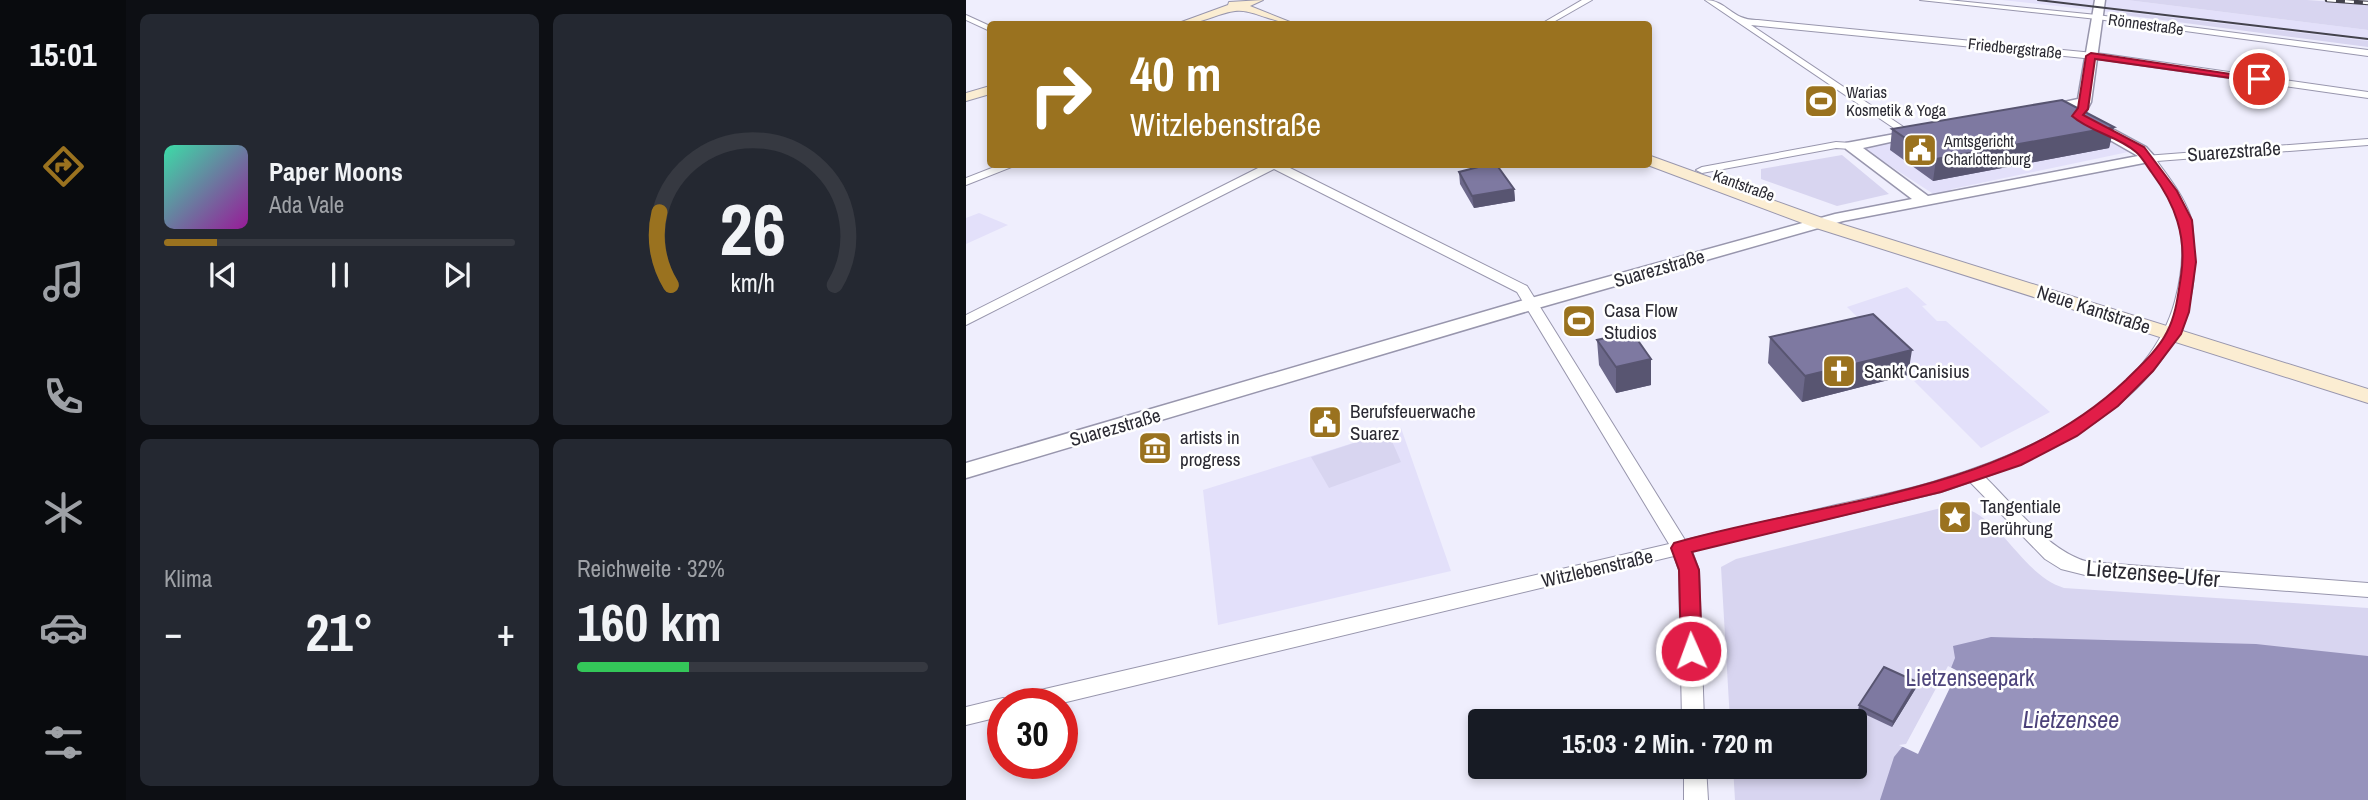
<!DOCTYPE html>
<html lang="de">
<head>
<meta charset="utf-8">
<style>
  :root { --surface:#171b24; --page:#242831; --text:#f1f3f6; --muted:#9ea1a6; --line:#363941; --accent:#9a721f }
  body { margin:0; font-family:"Archivo Narrow",sans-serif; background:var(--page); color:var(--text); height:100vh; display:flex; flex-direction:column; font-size:26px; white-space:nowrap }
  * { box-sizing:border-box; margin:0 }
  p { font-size:23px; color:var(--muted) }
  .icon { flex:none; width:38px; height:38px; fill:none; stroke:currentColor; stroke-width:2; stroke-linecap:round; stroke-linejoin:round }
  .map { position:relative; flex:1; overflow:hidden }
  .side { display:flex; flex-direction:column; gap:14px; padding:14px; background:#0d0f14; width:840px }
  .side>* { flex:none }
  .banner { position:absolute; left:21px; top:21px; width:665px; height:147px; border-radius:7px; box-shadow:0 4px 10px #0003; background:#9a721f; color:#fff; overflow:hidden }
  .speed { position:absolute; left:21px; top:688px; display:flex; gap:14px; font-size:35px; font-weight:700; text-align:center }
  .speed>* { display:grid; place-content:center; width:91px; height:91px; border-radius:50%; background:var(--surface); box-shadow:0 4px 10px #0003; line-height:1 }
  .speed .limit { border:10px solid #d22; background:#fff; color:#111 }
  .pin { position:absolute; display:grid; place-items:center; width:60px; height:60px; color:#fff; margin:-30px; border:4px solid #fff; border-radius:50%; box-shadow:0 2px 7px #0007 }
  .me { position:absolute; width:77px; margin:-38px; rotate:358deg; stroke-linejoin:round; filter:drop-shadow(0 0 5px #0008) }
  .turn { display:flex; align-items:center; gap:24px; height:147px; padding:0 28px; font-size:32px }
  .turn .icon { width:91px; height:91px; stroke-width:2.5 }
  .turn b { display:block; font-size:49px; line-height:60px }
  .big { font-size:52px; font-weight:700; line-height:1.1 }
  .side .widget { flex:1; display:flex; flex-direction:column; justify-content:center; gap:10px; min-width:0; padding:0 24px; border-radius:10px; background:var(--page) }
  .side .dial { align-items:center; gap:0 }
  .dial svg { height:182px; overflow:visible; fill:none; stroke:var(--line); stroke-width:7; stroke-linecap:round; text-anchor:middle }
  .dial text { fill:var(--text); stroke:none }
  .song { display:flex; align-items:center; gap:21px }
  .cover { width:84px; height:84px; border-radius:10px; background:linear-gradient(135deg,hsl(160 70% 55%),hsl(300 70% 35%)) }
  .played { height:7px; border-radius:4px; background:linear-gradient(90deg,var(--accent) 15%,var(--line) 15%) }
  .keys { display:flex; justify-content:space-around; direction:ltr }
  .heat { display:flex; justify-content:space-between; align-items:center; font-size:38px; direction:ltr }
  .charge { height:10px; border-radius:5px; background:linear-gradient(90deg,#34c759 32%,var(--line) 0) }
  .side .tiles { flex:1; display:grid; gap:14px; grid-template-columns:repeat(2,1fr) }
  .trip { position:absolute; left:502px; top:709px; width:399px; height:70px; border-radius:7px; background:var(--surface); box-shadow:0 4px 10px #0003; font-weight:700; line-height:70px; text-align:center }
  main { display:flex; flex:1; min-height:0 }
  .tab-bar { display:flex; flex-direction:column; width:126px; justify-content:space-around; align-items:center; background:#090b0e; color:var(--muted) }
  .tab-bar .icon { width:49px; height:49px }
  .tab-bar .current { color:var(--accent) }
  .tab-bar b { font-size:32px; color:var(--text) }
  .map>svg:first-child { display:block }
  .built { fill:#e3e0fa }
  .green { fill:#d8d5f0 }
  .water { fill:#9793bc }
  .pier { fill:#efeefd }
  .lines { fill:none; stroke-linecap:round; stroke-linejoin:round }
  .minor-casing { stroke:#9896ad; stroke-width:2 }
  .tertiary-casing { stroke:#9896ad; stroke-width:3 }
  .secondary-casing { stroke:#9896ad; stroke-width:2 }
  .minor { fill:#fff; fill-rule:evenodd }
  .tertiary { fill:#fff; fill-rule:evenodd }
  .secondary { fill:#fbedd2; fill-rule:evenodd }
  .tram { stroke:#43424c; stroke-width:2 }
  .rail-casing { stroke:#43424c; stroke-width:4.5 }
  .rail { stroke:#fff; stroke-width:2.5; stroke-dasharray:9; stroke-linecap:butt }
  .wall { fill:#6c688a }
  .shaded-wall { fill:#585571 }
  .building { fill:#7e79a1; stroke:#585571; stroke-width:2 }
  .route { fill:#e11d48; stroke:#92132f; stroke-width:2 }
  .labels { text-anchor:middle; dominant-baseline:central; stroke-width:5; stroke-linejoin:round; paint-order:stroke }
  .far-street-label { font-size:16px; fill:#2b2a33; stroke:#fff }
  .far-poi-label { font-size:16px; fill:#2b2a33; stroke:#fff; text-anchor:start }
  .street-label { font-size:19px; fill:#2b2a33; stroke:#fff }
  .poi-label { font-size:19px; fill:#2b2a33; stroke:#fff; text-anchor:start }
  .near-street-label { font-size:23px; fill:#2b2a33; stroke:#fff }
  .near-park-label { font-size:23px; fill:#4e457c; stroke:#fff }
  .near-water-label { font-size:24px; font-style:italic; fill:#4c427a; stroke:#fff }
</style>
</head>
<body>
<main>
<nav class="tab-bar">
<b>15:01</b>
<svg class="icon current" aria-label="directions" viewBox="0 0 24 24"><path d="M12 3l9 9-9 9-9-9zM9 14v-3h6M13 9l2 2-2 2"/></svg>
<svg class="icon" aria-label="music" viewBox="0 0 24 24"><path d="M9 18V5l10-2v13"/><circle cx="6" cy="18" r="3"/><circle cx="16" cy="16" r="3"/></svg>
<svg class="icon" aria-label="phone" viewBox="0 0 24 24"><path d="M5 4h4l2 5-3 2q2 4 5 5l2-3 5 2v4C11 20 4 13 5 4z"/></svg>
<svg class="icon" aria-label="climate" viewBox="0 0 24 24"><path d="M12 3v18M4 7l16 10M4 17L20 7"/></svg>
<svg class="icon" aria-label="car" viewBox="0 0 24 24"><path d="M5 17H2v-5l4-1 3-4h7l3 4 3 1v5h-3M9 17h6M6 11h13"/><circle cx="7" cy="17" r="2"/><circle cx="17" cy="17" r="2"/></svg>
<svg class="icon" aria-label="filters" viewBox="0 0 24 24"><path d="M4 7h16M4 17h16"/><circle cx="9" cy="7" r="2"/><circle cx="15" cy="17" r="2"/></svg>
</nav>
<section class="side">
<div class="tiles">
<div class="widget">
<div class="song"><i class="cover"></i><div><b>Paper Moons</b><p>Ada Vale</p></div></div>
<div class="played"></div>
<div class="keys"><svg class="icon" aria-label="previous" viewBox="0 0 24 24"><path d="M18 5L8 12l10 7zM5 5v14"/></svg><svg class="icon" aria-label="pause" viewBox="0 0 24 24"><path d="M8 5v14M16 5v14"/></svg><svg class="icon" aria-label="next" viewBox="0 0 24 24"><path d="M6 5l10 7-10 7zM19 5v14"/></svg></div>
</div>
<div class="widget dial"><svg viewBox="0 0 100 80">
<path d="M14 69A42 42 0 1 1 86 69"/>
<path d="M14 69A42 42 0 0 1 9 37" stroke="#9a721f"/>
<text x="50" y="56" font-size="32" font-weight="700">26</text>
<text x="50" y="72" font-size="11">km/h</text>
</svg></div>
<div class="widget"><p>Klima</p>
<div class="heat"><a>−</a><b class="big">21°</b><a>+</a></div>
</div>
<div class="widget"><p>Reichweite · 32%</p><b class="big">160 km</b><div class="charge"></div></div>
</div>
</section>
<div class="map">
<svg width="1402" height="800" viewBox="0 0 1402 800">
  <rect width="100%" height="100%" fill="#efeefd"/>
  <!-- built -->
  <path class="built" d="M1036,0H1161L1402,30V41Z
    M1087,112L1167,151L986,189L982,194L969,195L898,149L913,141L918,144L1087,115Z
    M13,213L42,225L0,244V218Z
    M941,287L961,305L956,306L971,321H980L1084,412L1015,448L947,380L954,378L881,307Z
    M435,428L485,571L252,625L237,490Z"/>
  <!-- green -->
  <path class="green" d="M1161,0H1341L1402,4V30Z
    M1155,12L1402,41V47L1158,15Z
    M876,155L923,194L871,206L795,179V169Z
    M422,432L435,462L363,488L345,457Z
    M987,505C1037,513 1052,573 1098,588L1402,608V800H769L767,767L889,766V721H764L755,567L770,559Z"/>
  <!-- water -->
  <path class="water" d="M1025,637L1290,644L1402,656V800H914L928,757L936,747H942L985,668L989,658L987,646Z"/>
  <!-- pier -->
  <path class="pier" d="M982,666L992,671L952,754L933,745L940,744Z"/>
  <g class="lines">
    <!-- minor casing -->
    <g class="minor-casing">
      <path id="minor" d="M616,0H626L584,24H575Z
        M739,0C761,0 766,21 792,20L1138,54L1402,92V98L1138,60L785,25L945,132V136L941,137Z
        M954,0H982L1131,15L1402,50V56L1131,19Z
        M0,15L24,26V31L0,20Z
        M1402,139V145L1191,161C1203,178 1217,195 1224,215C1228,226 1227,240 1228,252C1236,368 1116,444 1019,477C1048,505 1084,553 1123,562L1402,583V597L1123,576L1095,569L1079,559L1004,482L975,492L726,551L733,570L738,721H716L713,570L708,556L92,704H37V716L0,725V707L37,698L44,700L53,695L703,544L551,292L308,169L0,325V315L300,164H316L561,286L719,540C770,528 820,517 870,505C904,497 940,491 973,480C1063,453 1183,399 1209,301C1226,237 1213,210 1178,158L1179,156Z
        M870,142L885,143L890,146L885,149L870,148L736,173L730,170L736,167Z
        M36,164H53L0,185V178Z
        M718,766H740L742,800H718Z"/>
    </g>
    <!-- tertiary casing -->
    <g class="tertiary-casing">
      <path id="tertiary" d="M1129,0H1139L1125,102L1117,117L1112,118L1105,114L1108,108L1075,113V107L1112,99Z
        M1116,118H1126L1180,147L1190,158L1183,162L877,221L572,308L0,478V463L558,300L869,214L946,199L880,149V143L956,129V135L897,148L962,196L1172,156L1116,124Z"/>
    </g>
    <!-- secondary casing -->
    <g class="secondary-casing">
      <path id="secondary" d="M297,0L284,6L329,24C310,24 284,8 269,11C248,14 232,26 210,24L262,5L263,2Z
        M24,86V94L0,101V93Z
        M682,155L859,219L1402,389V403L847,227L679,164H682Z"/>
    </g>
    <!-- minor -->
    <use href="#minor" class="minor"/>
    <!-- tertiary -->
    <use href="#tertiary" class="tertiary"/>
    <!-- secondary -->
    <use href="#secondary" class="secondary"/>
    <!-- tram -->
    <path class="tram" d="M1072,0L1402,39"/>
    <!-- rail casing -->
    <g class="rail-casing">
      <path id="rail" d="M1361,0L1402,3"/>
    </g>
    <!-- rail -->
    <use href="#rail" class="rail"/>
  </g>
  <!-- wall -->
  <path class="wall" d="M1148,127L1143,148L967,181L924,150L926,129Z
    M493,172L548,189L549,201L508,208L494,184Z
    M804,337L942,375L836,402L802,363Z
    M631,340L685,385L650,393L633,365Z
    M951,682L950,688L926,727L892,711L893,705Z"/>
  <!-- shaded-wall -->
  <path class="shaded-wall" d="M1148,127L1143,148L967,181L970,159Z
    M548,189L549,201L508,208L506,196Z
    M946,350L942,375L836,402L839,376Z
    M685,359V385L650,393V367Z
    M951,682L950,688L926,727L927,722Z"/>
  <!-- building -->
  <path class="building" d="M1096,100L1148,127L970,159L926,129Z
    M524,164H530L548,189L506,196L493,172Z
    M907,314L946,350L839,376L804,337Z
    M666,332L685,359L650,367L631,340Z
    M918,667L951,682L927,722L893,705Z"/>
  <!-- route -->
  <path class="route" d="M1125,53L1298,79L1293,82L1129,59L1122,109L1117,115L1178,147L1211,191L1226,220L1230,262L1223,312L1215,334L1187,371L1152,406L1111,436L1055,465L975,492L726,552L733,570L736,651L733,657H718L715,651L713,570L705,548L708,543C861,499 1039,495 1160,380C1174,366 1192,350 1201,332C1210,315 1212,295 1215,276C1221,236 1209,204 1186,173C1181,166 1176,157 1170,152C1152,136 1124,132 1106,116L1112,108L1120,56Z"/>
  <!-- icons -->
  <defs>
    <g id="stadium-square" transform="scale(1.75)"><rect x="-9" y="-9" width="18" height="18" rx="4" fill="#9a721f" stroke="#fff"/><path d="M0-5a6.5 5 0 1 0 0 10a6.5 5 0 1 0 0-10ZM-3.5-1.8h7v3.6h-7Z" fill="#fff"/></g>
    <g id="civic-square" transform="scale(1.75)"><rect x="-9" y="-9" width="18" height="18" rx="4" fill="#9a721f" stroke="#fff"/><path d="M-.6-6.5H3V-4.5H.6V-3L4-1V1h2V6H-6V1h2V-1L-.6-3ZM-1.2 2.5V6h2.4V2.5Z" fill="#fff"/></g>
    <g id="church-square" transform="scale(1.75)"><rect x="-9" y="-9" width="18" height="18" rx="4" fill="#9a721f" stroke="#fff"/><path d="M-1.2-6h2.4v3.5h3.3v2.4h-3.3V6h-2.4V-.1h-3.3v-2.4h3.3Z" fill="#fff"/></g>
    <g id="museum-square" transform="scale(1.75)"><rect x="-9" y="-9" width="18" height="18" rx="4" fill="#9a721f" stroke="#fff"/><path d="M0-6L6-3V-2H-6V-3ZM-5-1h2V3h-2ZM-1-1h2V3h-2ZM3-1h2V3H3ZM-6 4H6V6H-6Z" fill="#fff"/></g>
    <g id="sight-square" transform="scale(1.75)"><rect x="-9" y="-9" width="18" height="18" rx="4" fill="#9a721f" stroke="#fff"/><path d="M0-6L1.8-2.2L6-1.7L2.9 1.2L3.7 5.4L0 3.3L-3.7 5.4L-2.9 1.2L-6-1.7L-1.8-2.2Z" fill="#fff"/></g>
  </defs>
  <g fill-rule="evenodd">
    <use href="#stadium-square" x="855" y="101"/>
    <use href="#civic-square" x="954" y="150"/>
    <use href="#stadium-square" x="613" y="321"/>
    <use href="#church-square" x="873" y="371"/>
    <use href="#civic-square" x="359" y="422"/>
    <use href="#museum-square" x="189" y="448"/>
    <use href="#sight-square" x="989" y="517"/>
  </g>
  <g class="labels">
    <!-- far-street labels -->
    <g class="far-street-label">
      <text transform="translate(1180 24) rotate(8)">Rönnestraße</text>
      <text transform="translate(1049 48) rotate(6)">Friedbergstraße</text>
      <text transform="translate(778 185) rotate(20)">Kantstraße</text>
    </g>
    <!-- far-poi labels -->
    <g class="far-poi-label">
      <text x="880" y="92">Warias<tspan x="880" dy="18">Kosmetik &amp; Yoga</tspan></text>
      <text x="978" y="141">Amtsgericht<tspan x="978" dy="18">Charlottenburg</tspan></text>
    </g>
    <!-- street labels -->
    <g class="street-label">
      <text transform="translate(1268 151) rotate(-4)">Suarezstraße</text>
      <text transform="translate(693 268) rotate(-16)">Suarezstraße</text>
      <text transform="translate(1128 309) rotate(18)">Neue Kantstraße</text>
      <text transform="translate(149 427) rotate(-16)">Suarezstraße</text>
      <text transform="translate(631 568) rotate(-13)">Witzlebenstraße</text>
    </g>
    <!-- poi labels -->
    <g class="poi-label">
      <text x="638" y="310">Casa Flow<tspan x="638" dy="22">Studios</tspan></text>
      <text x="898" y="371">Sankt Canisius</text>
      <text x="384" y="411">Berufsfeuerwache<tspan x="384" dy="22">Suarez</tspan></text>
      <text x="214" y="437">artists in<tspan x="214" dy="22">progress</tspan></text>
      <text x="1014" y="506">Tangentiale<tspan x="1014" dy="22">Berührung</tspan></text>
    </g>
    <!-- near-street labels -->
    <g class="near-street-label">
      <text transform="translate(1187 573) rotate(5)">Lietzensee-Ufer</text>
    </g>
    <!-- near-park labels -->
    <g class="near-park-label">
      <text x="1004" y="677">Lietzenseepark</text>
    </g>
    <!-- near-water labels -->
    <g class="near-water-label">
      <text x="1105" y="719">Lietzensee</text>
    </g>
  </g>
</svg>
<div class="speed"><div class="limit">30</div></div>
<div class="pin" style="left:1293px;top:79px;background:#d93025"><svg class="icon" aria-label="arrive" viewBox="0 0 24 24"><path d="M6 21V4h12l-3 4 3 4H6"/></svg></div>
<svg class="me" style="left:725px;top:651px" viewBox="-20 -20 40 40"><circle r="17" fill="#e11d48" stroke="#fff" stroke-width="3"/><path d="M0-11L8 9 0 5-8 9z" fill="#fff"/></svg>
<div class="trip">15:03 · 2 Min. · 720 m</div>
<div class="banner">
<div class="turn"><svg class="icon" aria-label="right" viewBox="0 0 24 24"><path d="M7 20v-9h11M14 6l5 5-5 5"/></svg><div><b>40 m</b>Witzlebenstraße</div></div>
</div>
</div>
</main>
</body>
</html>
